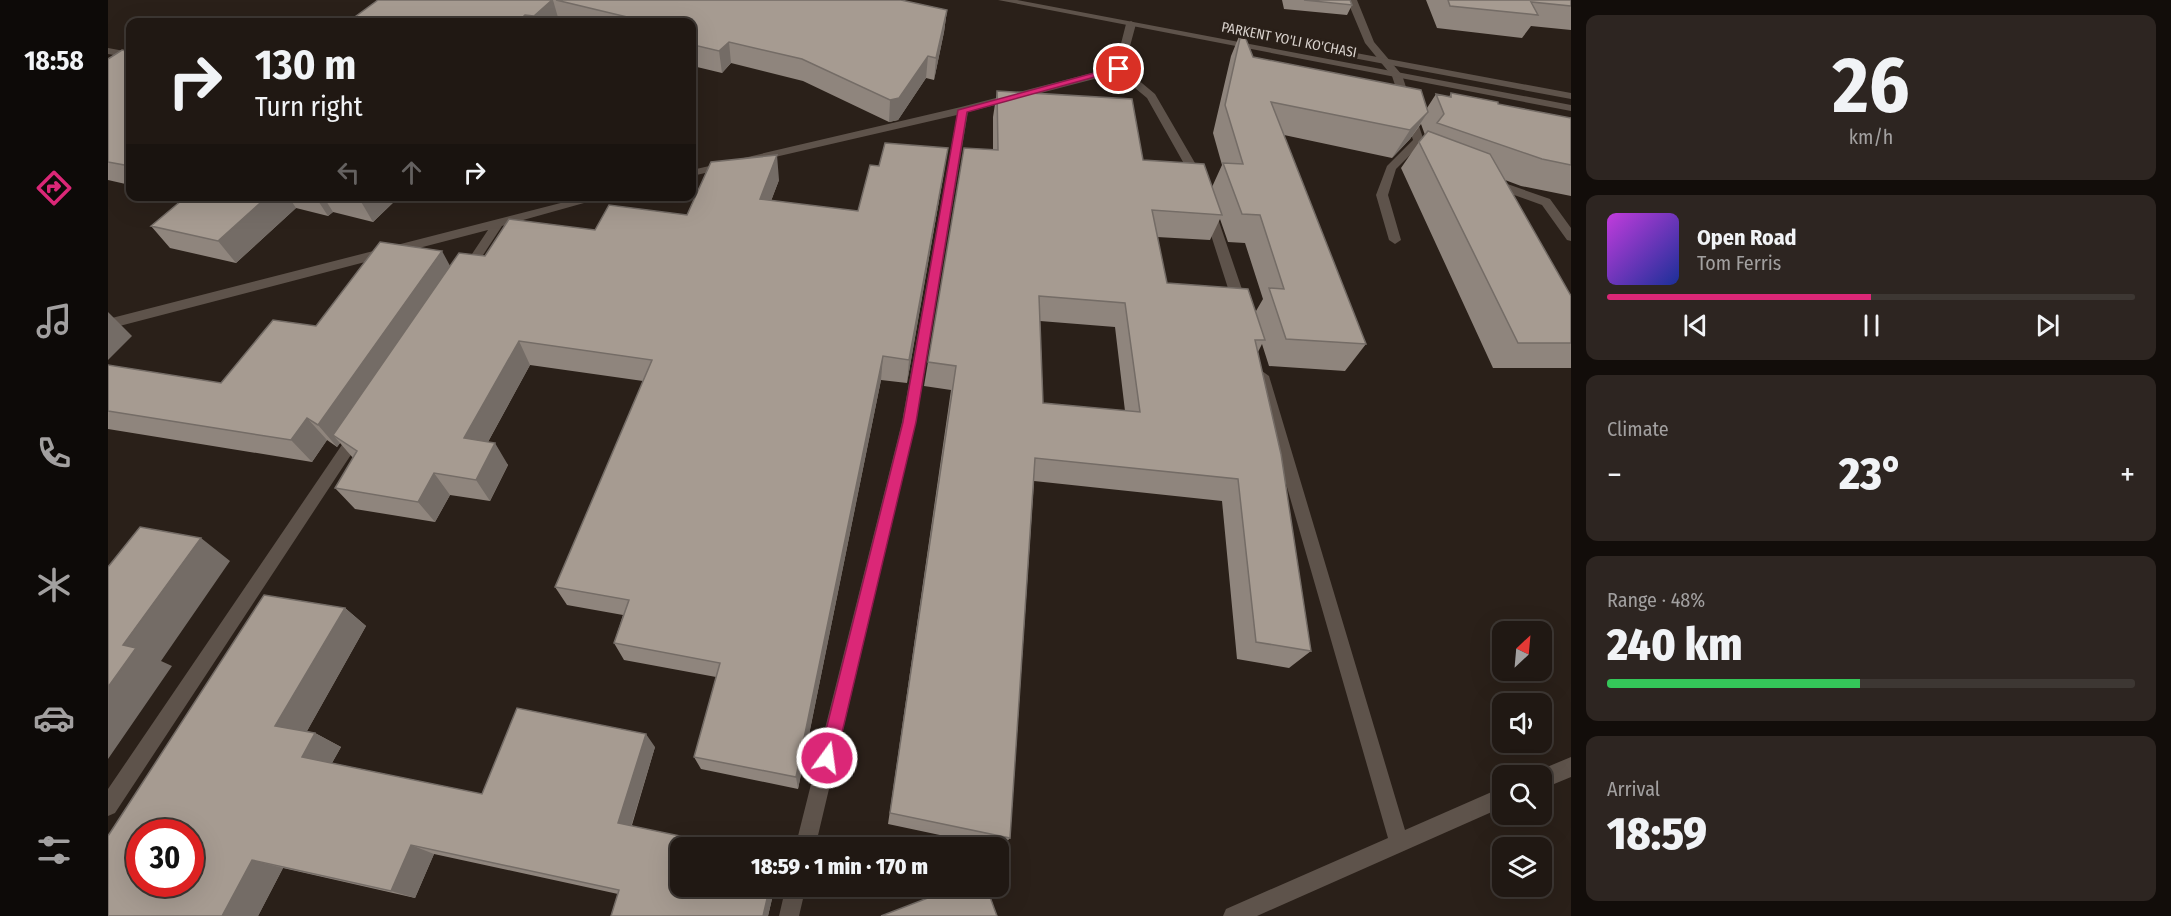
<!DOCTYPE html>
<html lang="en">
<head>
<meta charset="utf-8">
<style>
  :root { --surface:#201813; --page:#2d2521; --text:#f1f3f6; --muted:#a2a0a0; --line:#3d3733; --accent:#db2777 }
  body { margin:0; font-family:"Fira Sans Condensed",sans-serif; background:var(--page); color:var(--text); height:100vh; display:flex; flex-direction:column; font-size:22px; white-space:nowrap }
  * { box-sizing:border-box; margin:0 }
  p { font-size:20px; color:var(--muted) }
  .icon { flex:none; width:33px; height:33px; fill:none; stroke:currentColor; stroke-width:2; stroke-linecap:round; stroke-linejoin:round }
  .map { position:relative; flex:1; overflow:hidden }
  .drawer { display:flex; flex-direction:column; gap:15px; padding:15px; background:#120d0a; width:600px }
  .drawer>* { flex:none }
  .banner { position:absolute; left:18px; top:18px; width:570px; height:183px; border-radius:12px; box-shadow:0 6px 24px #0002,0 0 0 2px var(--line); background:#201813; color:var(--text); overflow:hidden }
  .needle { width:39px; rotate:26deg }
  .buttons { position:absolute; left:1384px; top:621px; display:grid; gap:12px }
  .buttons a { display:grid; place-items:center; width:60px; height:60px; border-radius:12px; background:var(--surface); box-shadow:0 6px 24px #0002,0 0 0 2px var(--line); font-size:30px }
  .speed { position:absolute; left:18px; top:819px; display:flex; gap:12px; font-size:30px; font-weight:700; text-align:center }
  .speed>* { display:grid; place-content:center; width:78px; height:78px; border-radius:50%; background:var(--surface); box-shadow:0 6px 24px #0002,0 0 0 2px var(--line); line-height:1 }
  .speed .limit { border:9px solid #d22; background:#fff; color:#111 }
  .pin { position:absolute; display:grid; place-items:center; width:51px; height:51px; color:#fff; margin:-26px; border:3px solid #fff; border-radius:50%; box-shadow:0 2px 6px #0007 }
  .me { position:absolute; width:66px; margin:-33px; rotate:14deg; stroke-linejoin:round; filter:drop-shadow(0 0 4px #0008) }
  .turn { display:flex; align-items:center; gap:21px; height:126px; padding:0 30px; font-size:27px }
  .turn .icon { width:78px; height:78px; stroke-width:2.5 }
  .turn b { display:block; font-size:42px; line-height:51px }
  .lanes { display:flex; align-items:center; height:57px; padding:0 30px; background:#0003; justify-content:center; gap:30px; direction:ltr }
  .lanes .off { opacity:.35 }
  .big { font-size:45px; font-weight:800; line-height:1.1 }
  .drawer .widget { flex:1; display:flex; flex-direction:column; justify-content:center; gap:9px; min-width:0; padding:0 21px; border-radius:12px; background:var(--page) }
  .drawer .dial { align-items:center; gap:0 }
  .dial b { font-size:78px; line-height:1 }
  .song { display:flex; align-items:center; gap:18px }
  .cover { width:72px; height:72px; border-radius:9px; background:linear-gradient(135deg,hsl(290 70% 55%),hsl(230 70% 35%)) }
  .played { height:6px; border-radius:3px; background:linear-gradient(90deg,var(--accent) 50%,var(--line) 50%) }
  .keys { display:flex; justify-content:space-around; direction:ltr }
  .heat { display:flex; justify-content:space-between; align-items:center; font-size:33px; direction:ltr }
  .charge { height:9px; border-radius:4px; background:linear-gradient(90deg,#34c759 48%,var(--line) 0) }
  .trip { position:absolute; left:562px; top:837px; width:339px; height:60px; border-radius:12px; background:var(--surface); box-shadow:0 6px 24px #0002,0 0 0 2px var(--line); font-weight:800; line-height:60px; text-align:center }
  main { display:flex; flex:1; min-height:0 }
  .tab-bar { display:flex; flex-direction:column; width:108px; justify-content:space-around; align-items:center; background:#0d0a08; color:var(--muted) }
  .tab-bar .icon { width:42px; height:42px }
  .tab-bar .active { color:var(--accent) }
  .tab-bar b { font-size:27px; color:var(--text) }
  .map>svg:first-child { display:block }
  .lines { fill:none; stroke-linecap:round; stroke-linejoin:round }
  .service { fill:#5e534b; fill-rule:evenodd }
  .minor { fill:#5e534b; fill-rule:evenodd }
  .tertiary { fill:#5e534b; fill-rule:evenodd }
  .wall { fill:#8f857d; fill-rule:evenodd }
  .shaded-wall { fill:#746c66 }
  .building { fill:#a69b91; stroke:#746c66; stroke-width:1.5; fill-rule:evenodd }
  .route { fill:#db2777; stroke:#8e194d; stroke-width:1.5 }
  .labels { text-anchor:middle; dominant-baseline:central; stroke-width:6; stroke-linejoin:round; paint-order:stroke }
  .far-street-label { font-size:14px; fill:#d9d2cd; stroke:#2a2019 }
</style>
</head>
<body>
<main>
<nav class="tab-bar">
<b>18:58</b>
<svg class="icon active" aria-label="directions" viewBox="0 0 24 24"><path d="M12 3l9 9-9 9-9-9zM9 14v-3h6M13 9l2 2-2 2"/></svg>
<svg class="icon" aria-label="music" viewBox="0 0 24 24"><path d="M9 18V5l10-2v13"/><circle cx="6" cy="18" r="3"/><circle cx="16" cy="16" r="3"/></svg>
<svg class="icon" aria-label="phone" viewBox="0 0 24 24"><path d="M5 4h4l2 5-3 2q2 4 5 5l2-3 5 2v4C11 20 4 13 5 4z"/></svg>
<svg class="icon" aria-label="climate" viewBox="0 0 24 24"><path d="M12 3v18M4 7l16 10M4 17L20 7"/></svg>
<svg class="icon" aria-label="car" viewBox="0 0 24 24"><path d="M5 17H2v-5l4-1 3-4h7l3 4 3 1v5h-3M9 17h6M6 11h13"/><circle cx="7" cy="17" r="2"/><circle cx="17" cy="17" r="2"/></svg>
<svg class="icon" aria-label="filters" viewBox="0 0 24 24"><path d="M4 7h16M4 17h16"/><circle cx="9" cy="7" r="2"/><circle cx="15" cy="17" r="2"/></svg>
</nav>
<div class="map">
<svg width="1463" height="916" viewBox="0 0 1463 916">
  <rect width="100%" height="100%" fill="#2a2019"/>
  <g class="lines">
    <!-- service -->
    <path class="service" d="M1239,0H1249L1266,42L1294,75L1316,141L1288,169L1280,195L1293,240L1287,244L1281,240L1268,195L1279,166L1305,140L1284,76L1257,43Z
      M1385,179L1442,199L1463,228V241L1459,240L1434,205L1381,186V180Z"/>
    <!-- minor -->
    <path class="minor" d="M1023,21L1028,24L1016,68L1047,94L1098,182L1092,186L1088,185L1039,98L1009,73L860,112L808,422L707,848H687L794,422L849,115L584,176V170L853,107L1007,67L1018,24Z
      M0,48L22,52V58L0,54Z
      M480,196H501L394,226L362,275L358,276L352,272L380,230L0,329V319Z
      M1101,206L1107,210L1140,307L1138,310H1128L1126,307L1095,210Z
      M1154,371L1161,376L1297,830L1395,787V807L1149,916H1115L1118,909L1280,838L1147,376Z
      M249,428L254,430L256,434L254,438L7,813L0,816V789L244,430Z
      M1463,757V777L1434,789V776H1426L1427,772Z
      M678,886H698L691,916H671Z"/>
    <!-- tertiary -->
    <path class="tertiary" d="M890,0H909L1463,105V111Z
      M1248,53L1463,93V99L1245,58V54Z"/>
  </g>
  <!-- wall -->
  <path class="wall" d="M270,0H793L839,10L836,32L826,80L818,78L790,120L781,122L695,81L623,63L614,73L589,67L584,72V22H458L451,21L449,22H240Z
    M1174,0H1242L1244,5L1239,15L1176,9Z
    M1318,0H1463V30L1423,26L1414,38L1329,28Z
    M1134,29L1145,57L1319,108L1328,94L1341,97L1343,93L1390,104L1463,118V196L1413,186L1397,180L1463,296V368H1385L1293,168L1311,142L1317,135L1313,124L1302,139L1284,158L1176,135L1258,344L1237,371L1161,366L1154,344L1150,352L1203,651L1181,668L1129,659L1114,501L926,481L902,838L893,848L780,824L843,390L816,386L820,362L885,150V117L889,91L1035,160L1104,187L1114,165L1105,133L1123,56ZM1112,219L1120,242L1137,243L1155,299L1148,311L1059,283L1049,237L1102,240ZM932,321L1007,327L1017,411L935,403Z
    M22,52V185L0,180V59Z
    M836,172L799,383L773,380L690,789L593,769L586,757L608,677L516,660L506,643L515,615L459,605L447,587L535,381L422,365L380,442L400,465L382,501L342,495L327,522L247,509L227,488L245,458L232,443L229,447L219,440L204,462L0,429V365L113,383L208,326L342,266L377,256L487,230L579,215L671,180L663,201L750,211Z
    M79,196H292L265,222L225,212L220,216L188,208L128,263L62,248L43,226Z
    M237,608L258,626L199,731L207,733L233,747L224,763L374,794L547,747L524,825L573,886H667L660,916H503L510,894L326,854L307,898L175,868L150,916H0Z"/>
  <!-- shaded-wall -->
  <path class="shaded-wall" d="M444,0H445L451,21L449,22H428L426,16Z
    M839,10L836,32L826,80L828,58Z
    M417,15L420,22H409Z
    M621,42L623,63L614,73L611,51Z
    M586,45L589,67L584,72V47Z
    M820,56L818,78L790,120L781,122L782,100Z
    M1320,112L1302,139L1284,158L1302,130Z
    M840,148L836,172L799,383L801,360Z
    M669,155L671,180L654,224L652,199Z
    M160,196H180L188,208L128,263L110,241Z
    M207,196H215L225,212L220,216Z
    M257,196H292L265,222L252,200Z
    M334,251L347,275L225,435L232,443L229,447L210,425Z
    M0,312L24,336L0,360Z
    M411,341L422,365L370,460L356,438Z
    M775,356L773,380L690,789L688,777Z
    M199,418L219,440L204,462L183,440Z
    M387,443L400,465L382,501L368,480Z
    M326,473L342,495L327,522L310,502Z
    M93,538L122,561L53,661L64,666L0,759V687L15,645Z
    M237,608L258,626L194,740L167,726Z
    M207,733L233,747L220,770L194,757Z
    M538,734L547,747L521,833L510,823Z
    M303,845L326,854L307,898L283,891Z
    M144,860L175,868L150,916H114Z
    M662,886H667L660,916H655Z"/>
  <!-- building -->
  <path class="building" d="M270,0H444L426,16L417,15L409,22H240Z
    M448,0H793L839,10L828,58L820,56L791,98L782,100L694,59L621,42L611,51L586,45L584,47V22H539H540Z
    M1196,0H1242L1244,5Z
    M1340,0H1463V6L1423,2L1430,15L1342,6Z
    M1134,29L1145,57L1313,90L1320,112L1302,130L1163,102L1258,344L1178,339L1161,288L1176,289L1152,215L1134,214L1115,163L1135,164L1117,105Z
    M14,50L22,52V166L0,162V59Z
    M889,91L1024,99L1035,160L1096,164L1114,215L1044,210L1059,283L1140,289L1157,340H1147L1173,454L1203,651L1148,642L1130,479L927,458L902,838L782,813L848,366L820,362L856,148L890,150ZM931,296L1017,303L1032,412L935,403Z
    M1343,93L1390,102V104L1463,118V165L1434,159L1329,123L1336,114L1328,94L1343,97Z
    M1320,131L1382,154L1463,296V343H1410L1311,142Z
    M777,143L840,148L801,360L775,356L688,777L586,757L612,663L506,643L521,600L447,587L544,360L411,341L356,438L387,443L368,480L326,473L310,502L227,488L249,451L225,435L351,253L377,256L401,219L487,230L501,205L579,215L603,162L669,155L652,199L750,211L762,165L771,166Z
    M79,196H160L110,241L43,226Z
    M237,196H257L252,200Z
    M272,242L334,251L210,425L199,418L183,440L0,411V365L113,383L165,320L208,326Z
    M32,527L93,538L15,645L28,648L0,687V567Z
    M156,595L237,608L167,726L207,733L194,757L374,794L409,708L538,734L510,823L629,848H573V886H662L655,916H503L511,890L303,845L283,891L144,860L114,916H0V836ZM32,832H82V884H32Z
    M851,886H878L889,916H773Z"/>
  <!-- route -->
  <path class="route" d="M1008,67L1016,69L859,112L808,422L728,758L725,764L719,766L713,764L711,758L795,422L850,110Z"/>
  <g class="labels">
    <!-- far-street labels -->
    <g class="far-street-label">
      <text transform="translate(1181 40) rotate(11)">PARKENT YO'LI KO'CHASI</text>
    </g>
  </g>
</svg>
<div class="buttons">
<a><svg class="needle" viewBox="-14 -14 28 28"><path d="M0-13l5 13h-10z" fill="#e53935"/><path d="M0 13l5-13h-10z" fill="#a2a0a0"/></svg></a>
<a><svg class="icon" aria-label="sound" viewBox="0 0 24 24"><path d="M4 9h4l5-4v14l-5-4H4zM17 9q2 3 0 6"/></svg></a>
<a><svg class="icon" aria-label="search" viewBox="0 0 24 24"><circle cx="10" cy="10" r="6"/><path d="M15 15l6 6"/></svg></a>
<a><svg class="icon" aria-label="layers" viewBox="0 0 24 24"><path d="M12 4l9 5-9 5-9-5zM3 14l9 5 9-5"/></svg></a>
</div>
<div class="speed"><div class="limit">30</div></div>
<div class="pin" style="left:1011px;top:69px;background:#d93025"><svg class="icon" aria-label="arrive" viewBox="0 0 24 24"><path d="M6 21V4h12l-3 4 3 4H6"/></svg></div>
<svg class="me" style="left:719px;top:758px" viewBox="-20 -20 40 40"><circle r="17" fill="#db2777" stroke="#fff" stroke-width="3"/><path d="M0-11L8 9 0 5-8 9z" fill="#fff"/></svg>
<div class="trip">18:59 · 1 min · 170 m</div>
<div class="banner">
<div class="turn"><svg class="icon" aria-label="right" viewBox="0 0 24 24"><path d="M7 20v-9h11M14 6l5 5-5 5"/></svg><div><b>130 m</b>Turn right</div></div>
<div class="lanes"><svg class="icon off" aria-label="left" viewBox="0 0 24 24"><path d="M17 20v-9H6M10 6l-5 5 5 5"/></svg><svg class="icon off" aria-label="ahead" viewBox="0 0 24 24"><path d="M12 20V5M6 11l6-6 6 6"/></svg><svg class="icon" aria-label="right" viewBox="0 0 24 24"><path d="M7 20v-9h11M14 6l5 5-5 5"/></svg></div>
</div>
</div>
<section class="drawer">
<div class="widget dial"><b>26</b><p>km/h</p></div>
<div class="widget">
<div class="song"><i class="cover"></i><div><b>Open Road</b><p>Tom Ferris</p></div></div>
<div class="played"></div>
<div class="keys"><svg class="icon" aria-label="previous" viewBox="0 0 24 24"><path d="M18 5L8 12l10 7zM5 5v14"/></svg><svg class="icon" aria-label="pause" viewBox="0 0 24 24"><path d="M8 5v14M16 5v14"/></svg><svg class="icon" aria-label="next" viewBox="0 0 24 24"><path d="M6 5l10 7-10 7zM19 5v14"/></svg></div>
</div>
<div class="widget"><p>Climate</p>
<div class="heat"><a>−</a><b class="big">23°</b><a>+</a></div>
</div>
<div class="widget"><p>Range · 48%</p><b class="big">240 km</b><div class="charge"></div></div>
<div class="widget"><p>Arrival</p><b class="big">18:59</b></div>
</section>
</main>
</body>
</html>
